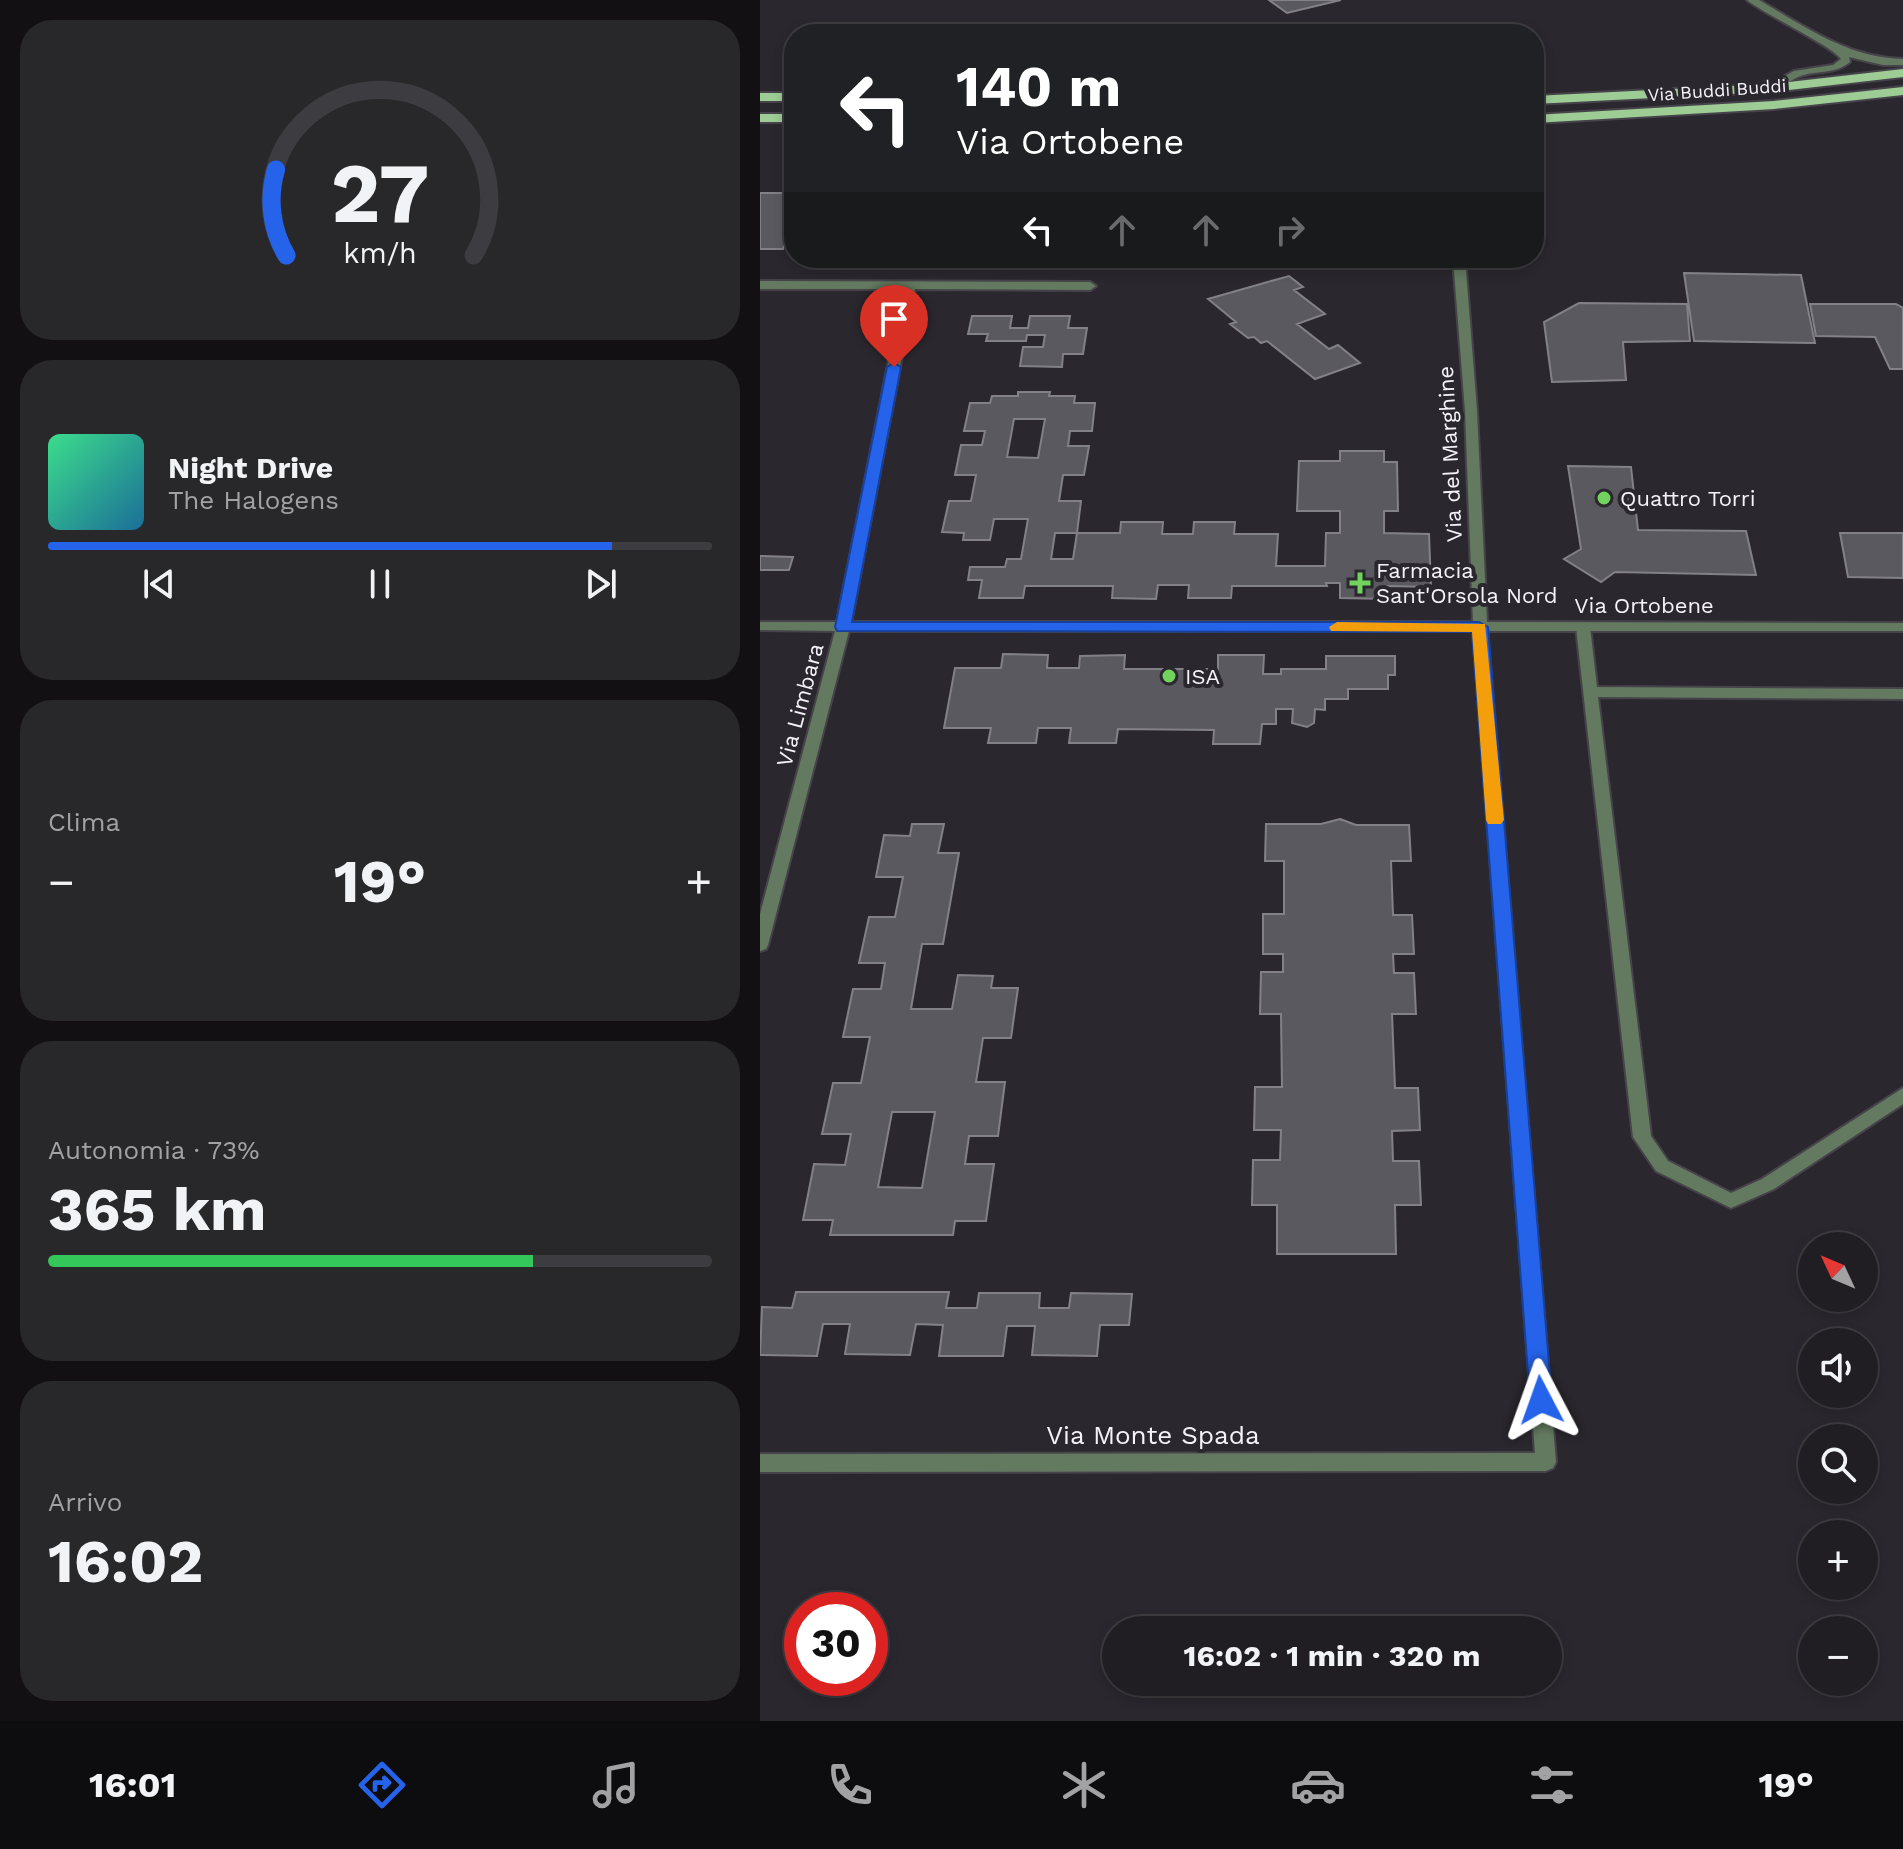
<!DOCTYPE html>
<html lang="it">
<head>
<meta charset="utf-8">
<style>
  :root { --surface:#201e22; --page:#28272a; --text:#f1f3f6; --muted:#a2a2a5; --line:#3d3c40; --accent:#2563eb }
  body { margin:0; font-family:"Work Sans",sans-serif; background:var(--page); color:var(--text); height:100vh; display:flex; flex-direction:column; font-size:30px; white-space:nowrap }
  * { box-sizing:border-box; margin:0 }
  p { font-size:26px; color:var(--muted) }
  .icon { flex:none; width:44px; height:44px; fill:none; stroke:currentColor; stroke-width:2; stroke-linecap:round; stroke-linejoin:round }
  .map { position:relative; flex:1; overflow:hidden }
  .details { display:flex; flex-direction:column; gap:20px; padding:20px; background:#121013; width:760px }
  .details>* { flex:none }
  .guide { position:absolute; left:24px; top:24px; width:760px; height:244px; border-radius:32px; box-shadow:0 4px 12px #0003,0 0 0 2px var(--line); background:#202124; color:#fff; overflow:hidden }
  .needle { width:52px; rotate:314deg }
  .controls { position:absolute; left:1038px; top:1232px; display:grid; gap:16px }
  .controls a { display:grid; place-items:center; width:80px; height:80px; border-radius:50%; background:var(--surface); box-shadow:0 4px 12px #0003,0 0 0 2px var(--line); font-size:40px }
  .speed { position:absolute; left:24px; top:1592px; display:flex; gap:16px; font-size:40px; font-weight:700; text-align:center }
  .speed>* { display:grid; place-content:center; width:104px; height:104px; border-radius:50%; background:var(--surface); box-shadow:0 4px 12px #0003,0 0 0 2px var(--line); line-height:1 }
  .speed .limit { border:12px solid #d22; background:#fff; color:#111 }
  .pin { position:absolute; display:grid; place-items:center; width:68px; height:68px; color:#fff; margin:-82px -34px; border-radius:50% 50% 50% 0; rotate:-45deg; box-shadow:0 0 8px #0007 }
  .pin .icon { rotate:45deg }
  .me { position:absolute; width:88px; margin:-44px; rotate:356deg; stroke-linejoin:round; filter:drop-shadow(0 0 6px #0008) }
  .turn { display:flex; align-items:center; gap:28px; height:168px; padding:0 40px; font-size:36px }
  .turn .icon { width:104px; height:104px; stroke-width:2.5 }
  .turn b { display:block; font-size:56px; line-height:68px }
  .lanes { display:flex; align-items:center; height:76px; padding:0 40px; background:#0003; justify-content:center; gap:40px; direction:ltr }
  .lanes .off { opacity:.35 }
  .big { font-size:60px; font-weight:700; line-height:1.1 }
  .details .widget { flex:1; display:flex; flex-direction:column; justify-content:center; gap:12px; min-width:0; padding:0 28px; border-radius:32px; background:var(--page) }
  .details .dial { align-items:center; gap:0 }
  .dial svg { height:208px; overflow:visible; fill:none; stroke:var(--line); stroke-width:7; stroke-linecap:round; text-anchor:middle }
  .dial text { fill:var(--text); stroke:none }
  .song { display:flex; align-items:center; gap:24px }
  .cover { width:96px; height:96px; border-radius:12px; background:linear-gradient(135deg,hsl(150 70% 55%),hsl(200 70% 35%)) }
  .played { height:8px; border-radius:4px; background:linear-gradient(90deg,var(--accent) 85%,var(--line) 85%) }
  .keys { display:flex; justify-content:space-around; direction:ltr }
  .heat { display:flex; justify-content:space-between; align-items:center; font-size:44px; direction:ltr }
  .charge { height:12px; border-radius:6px; background:linear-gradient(90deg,#34c759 73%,var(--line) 0) }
  .trip { position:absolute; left:342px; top:1616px; width:460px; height:80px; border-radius:40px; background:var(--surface); box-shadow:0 4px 12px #0003,0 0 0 2px var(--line); font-weight:700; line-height:80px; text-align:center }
  .tab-bar { display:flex; height:128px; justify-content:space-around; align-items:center; background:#0d0c0e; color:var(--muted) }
  .tab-bar .icon { width:56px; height:56px }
  .tab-bar .selected { color:var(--accent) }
  .tab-bar b { font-size:36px; color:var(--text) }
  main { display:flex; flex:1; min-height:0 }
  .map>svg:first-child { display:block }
  .building { fill:#5a595f; stroke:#828187; stroke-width:2; fill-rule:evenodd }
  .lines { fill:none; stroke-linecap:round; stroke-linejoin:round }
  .service-casing { stroke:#46444a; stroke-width:4 }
  .minor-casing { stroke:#46444a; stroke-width:4 }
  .primary-casing { stroke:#46444a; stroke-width:4 }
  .service { fill:#647a60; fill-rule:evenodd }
  .minor { fill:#647a60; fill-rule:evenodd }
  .primary { fill:#9ecc95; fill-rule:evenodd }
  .route { fill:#2563eb; stroke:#184099; stroke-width:2 }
  .slow { fill:#f59e0b }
  .poi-dot { fill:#72d25e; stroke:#2a282e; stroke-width:3 }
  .labels { text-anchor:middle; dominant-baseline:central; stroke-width:8; stroke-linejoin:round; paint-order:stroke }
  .far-street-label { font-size:18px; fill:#f4f3f7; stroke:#2a282e }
  .street-label { font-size:22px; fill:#f4f3f7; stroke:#2a282e }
  .poi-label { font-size:22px; fill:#f4f3f7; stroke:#2a282e; text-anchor:start }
  .near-street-label { font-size:26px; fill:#f4f3f7; stroke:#2a282e }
</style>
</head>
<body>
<main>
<section class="details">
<div class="widget dial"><svg viewBox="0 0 100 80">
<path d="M14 69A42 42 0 1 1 86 69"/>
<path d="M14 69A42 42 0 0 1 10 36" stroke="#2563eb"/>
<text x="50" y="56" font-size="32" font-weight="700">27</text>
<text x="50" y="72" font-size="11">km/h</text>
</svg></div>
<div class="widget">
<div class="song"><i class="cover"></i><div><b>Night Drive</b><p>The Halogens</p></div></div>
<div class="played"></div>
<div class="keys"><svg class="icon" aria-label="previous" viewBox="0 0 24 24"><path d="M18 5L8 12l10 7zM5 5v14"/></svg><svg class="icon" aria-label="pause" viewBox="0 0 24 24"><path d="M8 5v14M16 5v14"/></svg><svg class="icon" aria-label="next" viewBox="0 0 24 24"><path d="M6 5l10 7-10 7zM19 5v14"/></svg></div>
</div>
<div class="widget"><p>Clima</p>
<div class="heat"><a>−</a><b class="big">19°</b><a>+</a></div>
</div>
<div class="widget"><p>Autonomia · 73%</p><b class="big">365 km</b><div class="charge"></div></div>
<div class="widget"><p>Arrivo</p><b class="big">16:02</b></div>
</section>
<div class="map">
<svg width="1143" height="1721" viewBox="0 0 1143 1721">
  <rect width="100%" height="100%" fill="#2a282e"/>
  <!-- building -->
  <path class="building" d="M509,0H581L527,13Z
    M0,193H34V218L23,249H0Z
    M924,273L1041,275L1055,343L934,341Z
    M529,276L543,287L534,290L565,314L537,324L569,349L578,345L600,363L555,379L507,341L501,343L494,337L488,338L470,324L476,322L448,299Z
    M819,303L927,304L930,341L863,342L866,380L792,382L784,322Z
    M1050,304H1136L1143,308V369H1130L1115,337L1056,336Z
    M212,316H252L250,328H268L270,316H310L308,328H327L323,354H303L302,367L260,366L263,347H283L285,335H267L266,341H226L228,334H208Z
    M258,392H290L289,396H315L314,403H335L332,431H310L308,446H329L324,475H303L299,501H321L317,533H360L361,522H403L402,534H433L434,522H475L474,534H518L516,566H565L566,533H580V511H537L539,461H580V451H624V462H637L638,511H624V533L669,534L671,587L627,586V599L580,598V583H566L567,586H472L471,598H428L429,585H398L396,599L352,598L353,586H265L263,598H219L222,580H208L210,567H245L247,559H261L268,519H234L230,540H203L204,533L182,532L189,501H211L216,475H195L201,445H222L225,431H204L210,403H230L232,396H258ZM254,419H285L278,458L247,457ZM295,533H317L313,559H291Z
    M808,466L871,467L878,530L986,531L996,575L855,572L841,582L804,559L821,549Z
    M1080,533H1143V578L1088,577Z
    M0,556L33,557L29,570H0Z
    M243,654L288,655L287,668H319L320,656L365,655L364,669H458V655H504L503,674H521V669H566V656H635V675H628V689H588V699H565V710L555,709L554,723L547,727L532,723L533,709H516V724H502L500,744H453L454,730L358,729L356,743H309L311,728H278L276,743H228L231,728H184L195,668H241Z
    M580,819L596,825H649L651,861H631L633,915H652L654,954H633L634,973H654L656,1014H632L635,1088H658L660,1130L632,1131L633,1161H659L661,1205H635L636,1254H517V1205H492L493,1160H520L521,1130H494L495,1087H522L521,1014H500L501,972H523V954H503V914H524V861H505L506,824H561Z
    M152,824H184L178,853H199L183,944H162L151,1009H192L198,975L233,976L231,988H258L251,1038H223L216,1082H245L238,1136H209L205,1164H234L226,1221H195L193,1235H70L73,1220H43L54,1164L85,1165L91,1134H62L73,1083H101L110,1037H83L93,989H121L125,963H99L109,917H135L143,877H116L124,835L150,836ZM132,1112H175L162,1188L118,1187Z
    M36,1292H189L186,1308H217L219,1293H280L279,1308H309L311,1293L372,1294L369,1325H340L337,1356L272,1355L275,1326H247L243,1356H179L183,1325L156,1324L150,1355L85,1354L90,1324H63L57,1356L0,1355L2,1307L32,1308Z"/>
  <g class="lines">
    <!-- service casing -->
    <g class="service-casing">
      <path id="service" d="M823,623L830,627L837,687L1143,689V699L838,697L891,1136L908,1161L971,1193L1002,1179L1143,1088V1104L1014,1189L971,1208L896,1171L873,1137L816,627Z"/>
    </g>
    <!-- minor casing -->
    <g class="minor-casing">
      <path id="minor" d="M987,0H999C1045,27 1088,58 1143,59V65H1123L1089,57L1090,62C1072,76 1057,69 1038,77C1027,82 1019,91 1007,90V86L1034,71L1073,65L1081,59C1074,47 1004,14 987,0Z
        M693,258H705L717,411L727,622L1143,623V631H727L796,1462L793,1468L786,1471L0,1472V1454L775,1453L713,631H89L8,945L6,949L0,951V914L75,631L0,630V622H77L143,289H0V281L330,282L336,286L330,290L155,289L91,622H713L705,411Z"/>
    </g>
    <!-- primary casing -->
    <g class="primary-casing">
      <path id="primary" d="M1143,69V77L1011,92L774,104V96L1011,84Z
        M1143,87V95L1014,109L774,123V115L1014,101Z
        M0,93H34V101H0Z
        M0,114H34V122H0Z"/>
    </g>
    <!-- service -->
    <use href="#service" class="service"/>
    <!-- minor -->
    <use href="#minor" class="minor"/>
    <!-- primary -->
    <use href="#primary" class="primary"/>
  </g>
  <!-- route -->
  <path class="route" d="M134,363L141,367L92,622H719L728,627L792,1400L789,1407L781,1410L773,1407L770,1400L712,632L77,631L75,627L127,367Z"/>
  <!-- slow -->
  <path class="slow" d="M577,622L725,624L744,820L741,824H728L726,820L712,632L571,631L569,627Z"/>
  <!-- markers -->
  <g class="poi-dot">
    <circle cx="844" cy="498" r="8"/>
    <path d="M596 571h8v8h8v8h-8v8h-8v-8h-8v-8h8z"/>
    <circle cx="409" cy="676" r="8"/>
  </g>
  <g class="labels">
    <!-- far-street labels -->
    <g class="far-street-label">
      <text transform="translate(957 90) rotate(-4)">Via Buddi Buddi</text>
    </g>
    <!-- street labels -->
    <g class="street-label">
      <text transform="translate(690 454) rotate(-93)">Via del Marghine</text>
      <text x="884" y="605">Via Ortobene</text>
      <text transform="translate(40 705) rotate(-75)">Via Limbara</text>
    </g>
    <!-- poi labels -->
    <g class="poi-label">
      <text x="860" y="498">Quattro Torri</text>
      <text x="616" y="570">Farmacia<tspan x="616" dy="25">Sant'Orsola Nord</tspan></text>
      <text x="425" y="676">ISA</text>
    </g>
    <!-- near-street labels -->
    <g class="near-street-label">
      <text x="393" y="1435">Via Monte Spada</text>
    </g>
  </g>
</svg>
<div class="controls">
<a><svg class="needle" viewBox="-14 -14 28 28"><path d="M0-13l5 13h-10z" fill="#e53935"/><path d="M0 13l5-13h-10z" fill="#a2a2a5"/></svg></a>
<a><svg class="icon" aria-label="sound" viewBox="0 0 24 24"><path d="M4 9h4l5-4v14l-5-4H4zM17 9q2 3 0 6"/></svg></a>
<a><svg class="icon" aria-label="search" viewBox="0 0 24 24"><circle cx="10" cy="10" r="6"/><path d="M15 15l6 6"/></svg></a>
<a>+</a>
<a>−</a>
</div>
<div class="speed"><div class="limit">30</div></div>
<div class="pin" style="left:134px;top:367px;background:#d93025"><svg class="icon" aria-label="arrive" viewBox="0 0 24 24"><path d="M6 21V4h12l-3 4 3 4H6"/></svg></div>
<svg class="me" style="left:781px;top:1400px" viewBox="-20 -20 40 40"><path d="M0-17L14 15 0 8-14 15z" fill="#2563eb" stroke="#fff" stroke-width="4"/></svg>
<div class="trip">16:02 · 1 min · 320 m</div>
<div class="guide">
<div class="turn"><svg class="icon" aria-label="left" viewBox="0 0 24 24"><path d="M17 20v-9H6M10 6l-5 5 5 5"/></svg><div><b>140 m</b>Via Ortobene</div></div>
<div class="lanes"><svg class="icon" aria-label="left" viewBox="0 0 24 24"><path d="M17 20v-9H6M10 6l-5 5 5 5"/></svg><svg class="icon off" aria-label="ahead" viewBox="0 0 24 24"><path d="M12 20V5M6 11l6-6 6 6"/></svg><svg class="icon off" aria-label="ahead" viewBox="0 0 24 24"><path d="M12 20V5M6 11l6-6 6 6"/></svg><svg class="icon off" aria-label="right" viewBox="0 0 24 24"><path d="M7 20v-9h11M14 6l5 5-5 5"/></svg></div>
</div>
</div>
</main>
<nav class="tab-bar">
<b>16:01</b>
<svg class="icon selected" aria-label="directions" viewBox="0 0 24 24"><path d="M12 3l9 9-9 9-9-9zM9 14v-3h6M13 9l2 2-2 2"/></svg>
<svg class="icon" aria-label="music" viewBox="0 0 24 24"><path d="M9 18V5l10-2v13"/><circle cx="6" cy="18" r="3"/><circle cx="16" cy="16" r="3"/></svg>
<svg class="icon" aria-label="phone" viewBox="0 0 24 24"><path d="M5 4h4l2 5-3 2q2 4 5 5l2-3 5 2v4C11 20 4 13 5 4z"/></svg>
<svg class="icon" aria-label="climate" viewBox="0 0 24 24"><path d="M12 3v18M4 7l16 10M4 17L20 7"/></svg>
<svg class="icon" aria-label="car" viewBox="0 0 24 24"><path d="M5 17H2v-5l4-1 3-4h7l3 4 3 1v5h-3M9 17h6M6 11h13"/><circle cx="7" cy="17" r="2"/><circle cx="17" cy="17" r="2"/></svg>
<svg class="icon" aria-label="filters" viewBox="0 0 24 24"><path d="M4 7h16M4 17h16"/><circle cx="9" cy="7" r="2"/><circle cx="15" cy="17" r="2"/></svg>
<b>19°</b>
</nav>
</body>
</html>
